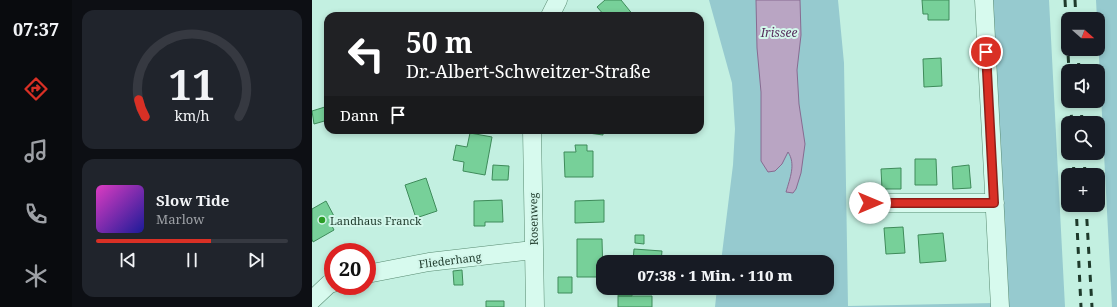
<!DOCTYPE html>
<html lang="de">
<head>
<meta charset="utf-8">
<style>
  :root { --surface:#171b24; --page:#20242c; --text:#f1f3f6; --muted:#9ea1a6; --line:#363941; --accent:#d93025 }
  body { margin:0; font-family:"Noto Serif",serif; background:var(--page); color:var(--text); height:100vh; display:flex; flex-direction:column; font-size:15px; white-space:nowrap }
  * { box-sizing:border-box; margin:0 }
  p { font-size:13px; color:var(--muted) }
  .icon { flex:none; width:22px; height:22px; fill:none; stroke:currentColor; stroke-width:2; stroke-linecap:round; stroke-linejoin:round }
  .map { position:relative; flex:1; overflow:hidden }
  .panel { display:flex; flex-direction:column; gap:10px; padding:10px; background:#0d0f14; width:240px }
  .panel>* { flex:none }
  .guide { position:absolute; left:12px; top:12px; width:380px; height:122px; border-radius:12px; box-shadow:0 2px 6px #0003; background:#202124; color:#fff; overflow:hidden }
  .needle { width:26px; rotate:111deg }
  .controls { position:absolute; left:749px; top:12px; display:grid; gap:8px }
  .controls a { display:grid; place-items:center; width:44px; height:44px; border-radius:8px; background:var(--surface); box-shadow:0 2px 6px #0003; font-size:20px }
  .speed { position:absolute; left:12px; top:243px; display:flex; gap:8px; font-size:20px; font-weight:700; text-align:center }
  .speed>* { display:grid; place-content:center; width:52px; height:52px; border-radius:50%; background:var(--surface); box-shadow:0 2px 6px #0003; line-height:1 }
  .speed .limit { border:6px solid #d22; background:#fff; color:#111 }
  .pin { position:absolute; display:grid; place-items:center; width:34px; height:34px; color:#fff; margin:-17px; border:2px solid #fff; border-radius:50%; box-shadow:0 1px 4px #0007 }
  .me { position:absolute; width:44px; margin:-22px; rotate:90deg; stroke-linejoin:round; filter:drop-shadow(0 0 3px #0008) }
  .turn { display:flex; align-items:center; gap:14px; height:84px; padding:0 16px; font-size:18px }
  .turn .icon { width:52px; height:52px; stroke-width:2.5 }
  .turn b { display:block; font-size:28px; line-height:34px }
  .then { display:flex; align-items:center; height:38px; padding:0 16px; background:#0003; gap:8px; font-size:15px }
  .panel .card { flex:1; display:flex; flex-direction:column; justify-content:center; gap:6px; min-width:0; padding:0 14px; border-radius:12px; background:var(--page) }
  .panel .dial { align-items:center; gap:0 }
  .dial svg { height:104px; overflow:visible; fill:none; stroke:var(--line); stroke-width:7; stroke-linecap:round; text-anchor:middle }
  .dial text { fill:var(--text); stroke:none }
  .song { display:flex; align-items:center; gap:12px }
  .cover { width:48px; height:48px; border-radius:6px; background:linear-gradient(135deg,hsl(310 70% 55%),hsl(240 70% 35%)) }
  .played { height:4px; border-radius:2px; background:linear-gradient(90deg,var(--accent) 60%,var(--line) 60%) }
  .keys { display:flex; justify-content:space-around; direction:ltr }
  .trip { position:absolute; left:284px; top:255px; width:238px; height:40px; border-radius:12px; background:var(--surface); box-shadow:0 2px 6px #0003; font-weight:800; line-height:40px; text-align:center }
  main { display:flex; flex:1; min-height:0 }
  .tab-bar { display:flex; flex-direction:column; width:72px; justify-content:space-around; align-items:center; background:#090b0e; color:var(--muted) }
  .tab-bar .icon { width:28px; height:28px }
  .tab-bar .on { color:var(--accent) }
  .tab-bar b { font-size:18px; color:var(--text) }
  .map>svg:first-child { display:block }
  .green { fill:#96cacf }
  .water { fill:#b9a5c3; stroke:#876b91 }
  .building { fill:#77d099; stroke:#3e8b5a }
  .lines { fill:none; stroke-linecap:round; stroke-linejoin:round }
  .minor-casing { stroke:#598b72; stroke-width:19 }
  .minor { stroke:#d7faee; stroke-width:18 }
  .rail { stroke:#1e3a2b; stroke-width:3; stroke-dasharray:7 7; stroke-linecap:butt }
  .route-casing { stroke:#8d1f18; stroke-width:10 }
  .route { stroke:#d93025; stroke-width:7 }
  .poi-dot { fill:#2b9d26; stroke:#d3f7eb; stroke-width:1.5 }
  .labels { text-anchor:middle; dominant-baseline:central; stroke-width:4; stroke-linejoin:round; paint-order:stroke }
  .street-label { font-size:11px; fill:#1e3a2b; stroke:#d3f7eb }
  .poi-label { font-size:11px; fill:#1e3a2b; stroke:#d3f7eb; text-anchor:start }
  .water-label { font-size:12px; font-style:italic; fill:#562c5b; stroke:#d3f7eb }
</style>
</head>
<body>
<main>
<nav class="tab-bar">
<b>07:37</b>
<svg class="icon on" aria-label="directions" viewBox="0 0 24 24"><path d="M12 3l9 9-9 9-9-9zM9 14v-3h6M13 9l2 2-2 2"/></svg>
<svg class="icon" aria-label="music" viewBox="0 0 24 24"><path d="M9 18V5l10-2v13"/><circle cx="6" cy="18" r="3"/><circle cx="16" cy="16" r="3"/></svg>
<svg class="icon" aria-label="phone" viewBox="0 0 24 24"><path d="M5 4h4l2 5-3 2q2 4 5 5l2-3 5 2v4C11 20 4 13 5 4z"/></svg>
<svg class="icon" aria-label="climate" viewBox="0 0 24 24"><path d="M12 3v18M4 7l16 10M4 17L20 7"/></svg>
</nav>
<section class="panel">
<div class="card dial"><svg viewBox="0 0 100 80">
<path d="M14 69A42 42 0 1 1 86 69"/>
<path d="M14 69A42 42 0 0 1 9 56" stroke="#d93025"/>
<text x="50" y="56" font-size="32" font-weight="700">11</text>
<text x="50" y="72" font-size="11">km/h</text>
</svg></div>
<div class="card">
<div class="song"><i class="cover"></i><div><b>Slow Tide</b><p>Marlow</p></div></div>
<div class="played"></div>
<div class="keys"><svg class="icon" aria-label="previous" viewBox="0 0 24 24"><path d="M18 5L8 12l10 7zM5 5v14"/></svg><svg class="icon" aria-label="pause" viewBox="0 0 24 24"><path d="M8 5v14M16 5v14"/></svg><svg class="icon" aria-label="next" viewBox="0 0 24 24"><path d="M6 5l10 7-10 7zM19 5v14"/></svg></div>
</div>
</section>
<div class="map">
<svg width="805" height="307" viewBox="0 0 805 307">
  <rect width="100%" height="100%" fill="#c3f0e1"/>
  <!-- green -->
  <path class="green" d="M397,0H526L532,63L536,306L683,303V307H403L405,288H515V262H409L421,165L423,129L420,83Z
    M679,0H737L753,307H697Z
    M784,0H805V307H800Z"/>
  <!-- water -->
  <path class="water" d="M444,0H488L489,35L485,70L487,104L493,144L489,173L484,189L481,193L474,192C478,178 484,164 476,152L470,164L463,171L456,172L449,161V92L445,48Z"/>
  <!-- building -->
  <path class="building" d="M293,0H309L322,16H293L285,7Z
    M610,0H637V20H616V14H611Z
    M629,58L630,86L612,87L611,59Z
    M16,106V120L2,124L0,111Z
    M270,130H291V135L269,132Z
    M158,133L180,137L173,175L151,171L152,162L141,160L144,145L155,147Z
    M263,145H275V151H281V177H253L252,152H264Z
    M603,159H624L625,185H603Z
    M181,165L197,166L196,180H180Z
    M657,165L659,188L641,189L640,167Z
    M589,168V189H570L569,169Z
    M114,178L125,211L104,218L93,185Z
    M190,200L191,222H173V226H162V201Z
    M292,200V222L263,223V201Z
    M14,201L23,218L18,222L22,230L1,242L0,239V209Z
    M591,227L593,253L574,254L572,228Z
    M631,233L634,261L608,263L606,235Z
    M323,235H332V244L323,243Z
    M265,239H290L291,277H265Z
    M322,249L350,251L349,262L321,261Z
    M150,270L151,285H142L141,271Z
    M246,277H260V293H246Z
    M307,288H320V296H306Z
    M306,296H340V307H306Z
    M174,301H192V307H174Z"/>
  <g class="lines">
    <!-- minor casing -->
    <g class="minor-casing">
      <path id="minor" d="M672,0L688,307
        M238,16L246,0
        M220,130L223,307
        M557,203H683
        M55,274L117,262L221,250
        M0,300L17,284L21,283"/>
    </g>
    <!-- minor -->
    <use href="#minor" class="minor"/>
    <!-- rail -->
    <path class="rail" d="M753,0L757,71
      M763,0L764,19
      M766,49L767,71
      M758,101L760,123
      M769,101L770,123
      M761,153L762,175
      M772,153L773,175
      M764,205L769,307
      M774,205L780,307"/>
  </g>
  <g class="lines">
    <!-- route casing -->
    <g class="route-casing">
      <path id="route" d="M558,203H682L674,52"/>
    </g>
    <!-- route -->
    <use href="#route" class="route"/>
  </g>
  <!-- markers -->
  <circle class="poi-dot" cx="10" cy="220" r="4"/>
  <g class="labels">
    <!-- street labels -->
    <g class="street-label">
      <text transform="translate(221 219) rotate(-91)">Rosenweg</text>
      <text transform="translate(138 260) rotate(-7)">Fliederhang</text>
    </g>
    <!-- poi labels -->
    <g class="poi-label">
      <text x="18" y="220">Landhaus Franck</text>
    </g>
    <!-- water labels -->
    <g class="water-label">
      <text x="467" y="32">Irissee</text>
    </g>
  </g>
</svg>
<div class="controls">
<a><svg class="needle" viewBox="-14 -14 28 28"><path d="M0-13l5 13h-10z" fill="#e53935"/><path d="M0 13l5-13h-10z" fill="#9ea1a6"/></svg></a>
<a><svg class="icon" aria-label="sound" viewBox="0 0 24 24"><path d="M4 9h4l5-4v14l-5-4H4zM17 9q2 3 0 6"/></svg></a>
<a><svg class="icon" aria-label="search" viewBox="0 0 24 24"><circle cx="10" cy="10" r="6"/><path d="M15 15l6 6"/></svg></a>
<a>+</a>
</div>
<div class="speed"><div class="limit">20</div></div>
<div class="pin" style="left:674px;top:52px;background:#d93025"><svg class="icon" aria-label="arrive" viewBox="0 0 24 24"><path d="M6 21V4h12l-3 4 3 4H6"/></svg></div>
<svg class="me" style="left:558px;top:203px" viewBox="-20 -20 40 40"><circle r="19" fill="#fff"/><path d="M0-13L10 11 0 6-10 11z" fill="#d93025"/></svg>
<div class="trip">07:38 · 1 Min. · 110 m</div>
<div class="guide">
<div class="turn"><svg class="icon" aria-label="left" viewBox="0 0 24 24"><path d="M17 20v-9H6M10 6l-5 5 5 5"/></svg><div><b>50 m</b>Dr.-Albert-Schweitzer-Straße</div></div>
<div class="then">Dann<svg class="icon" aria-label="arrive" viewBox="0 0 24 24"><path d="M6 21V4h12l-3 4 3 4H6"/></svg></div>
</div>
</div>
</main>
</body>
</html>
